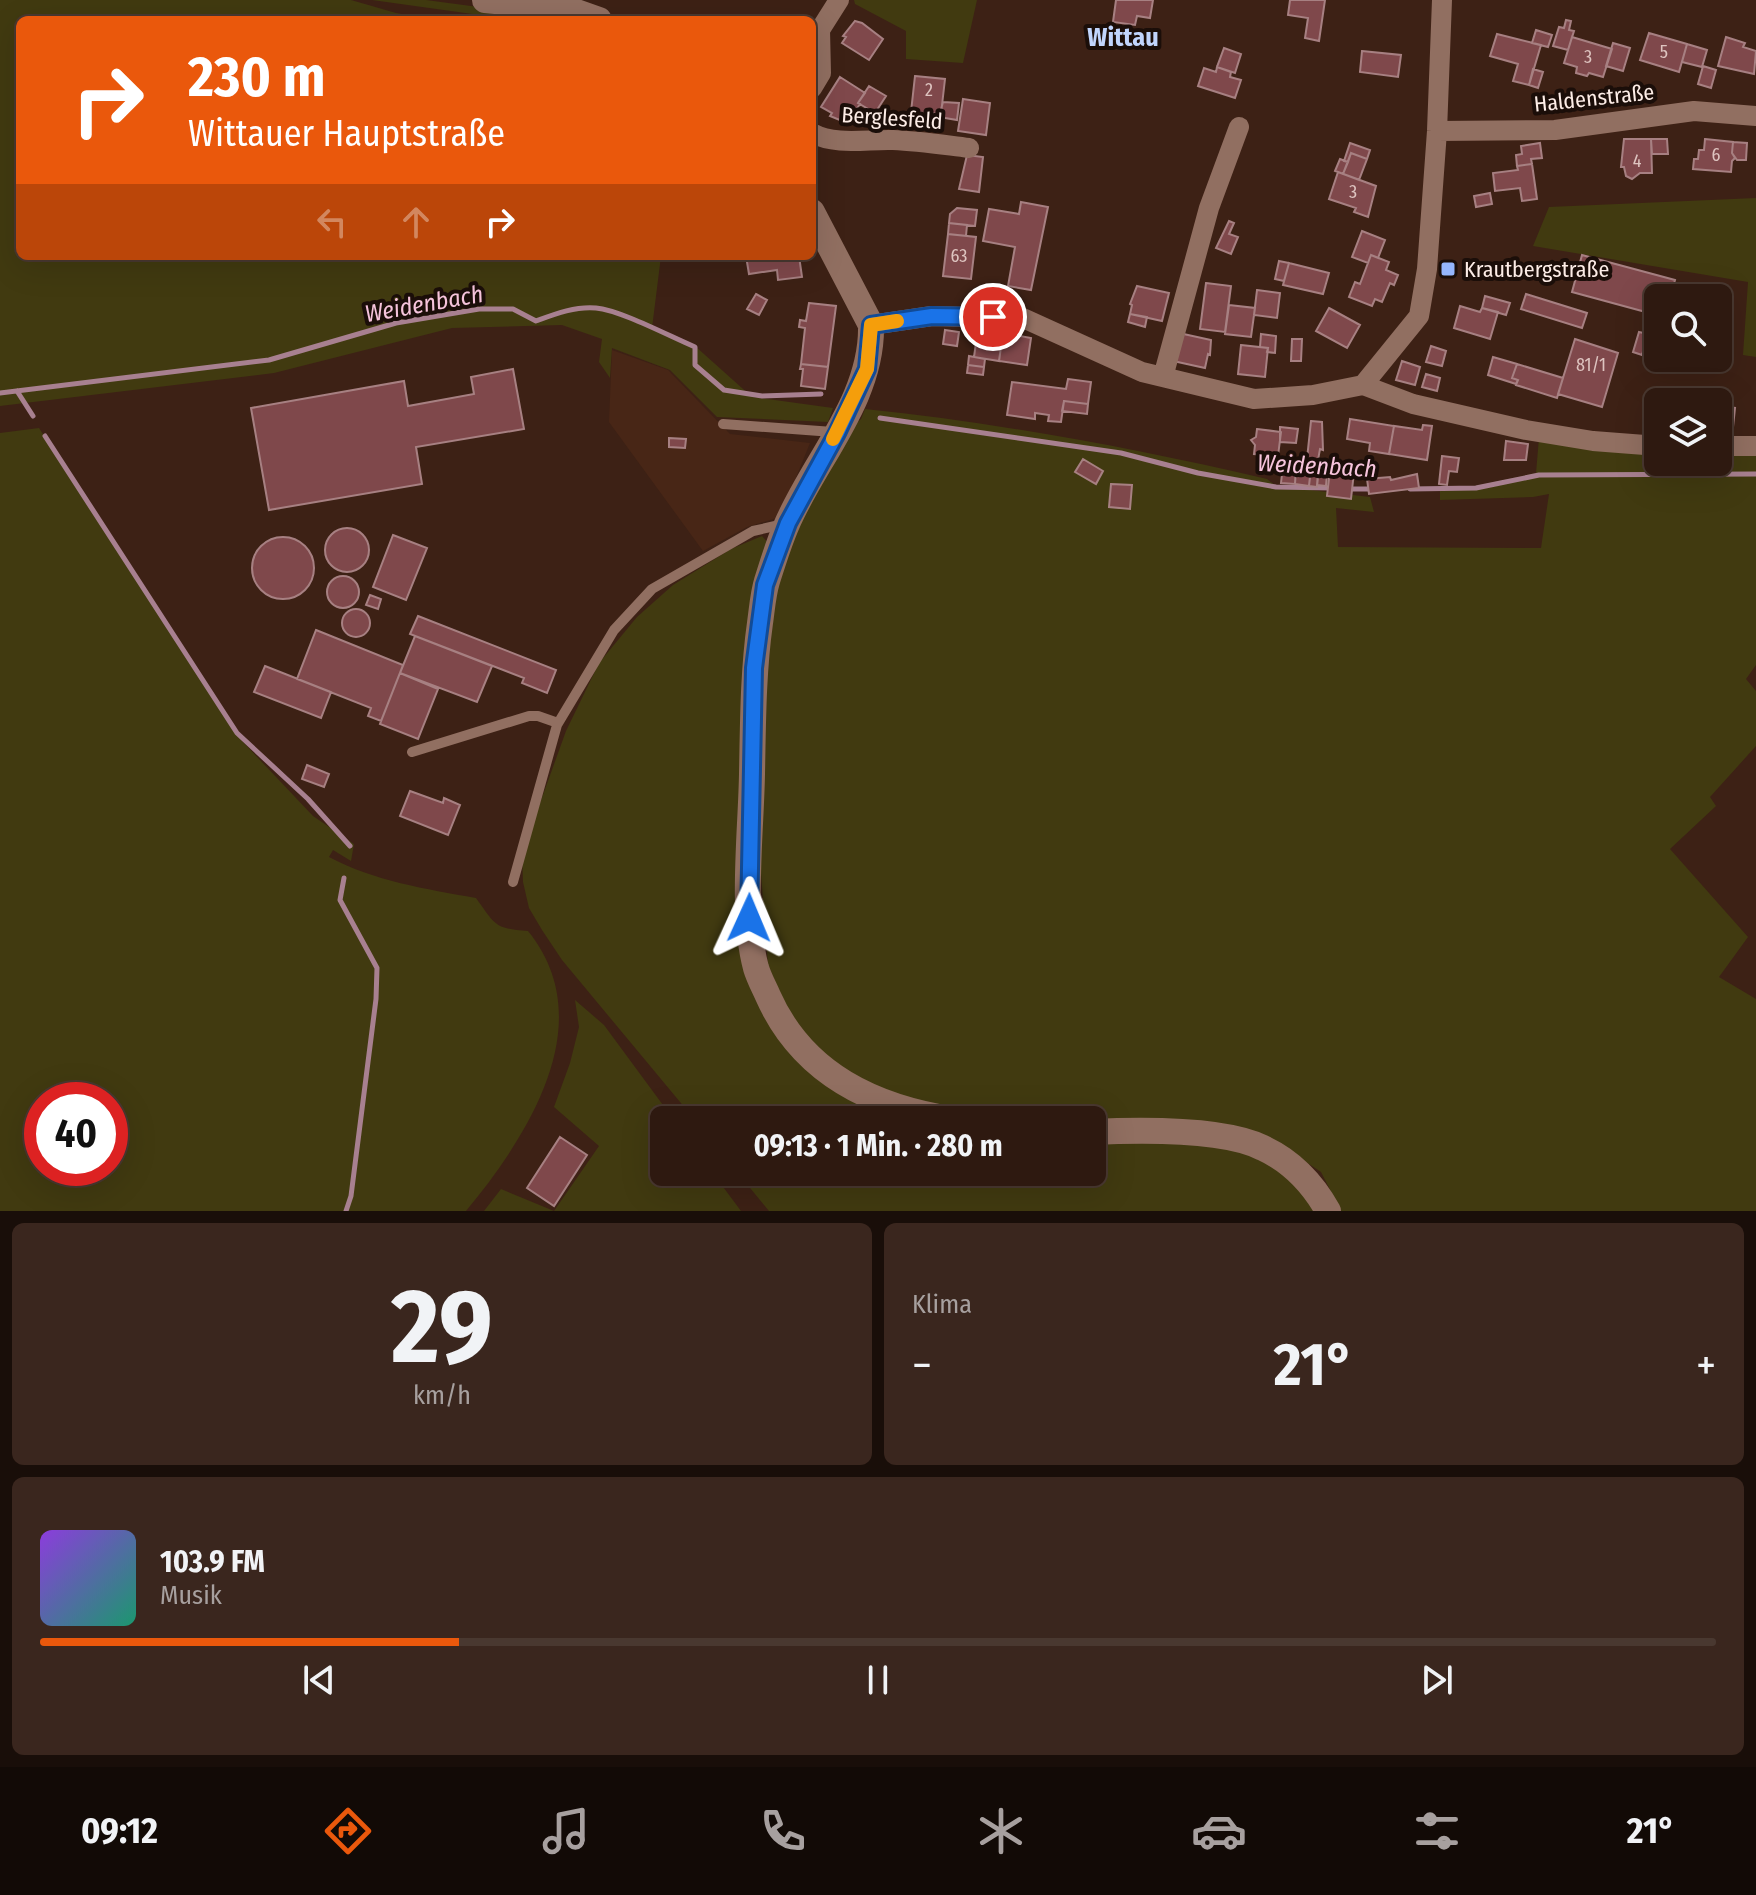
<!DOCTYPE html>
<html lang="de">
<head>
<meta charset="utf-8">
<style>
  :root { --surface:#2e1910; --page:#3a261e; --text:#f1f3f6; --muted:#a7a09f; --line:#493830; --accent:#ea580c }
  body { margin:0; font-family:"Fira Sans Condensed",sans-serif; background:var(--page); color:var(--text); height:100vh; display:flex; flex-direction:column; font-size:30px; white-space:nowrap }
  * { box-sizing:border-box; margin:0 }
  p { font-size:26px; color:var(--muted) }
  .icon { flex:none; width:44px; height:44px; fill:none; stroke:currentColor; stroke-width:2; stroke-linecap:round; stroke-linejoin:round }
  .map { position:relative; height:1211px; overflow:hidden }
  .panel { display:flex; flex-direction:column; gap:12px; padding:12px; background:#190e09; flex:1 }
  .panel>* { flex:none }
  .hud { position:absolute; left:16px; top:16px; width:800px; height:244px; border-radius:12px; box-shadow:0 8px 32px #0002,0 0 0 2px var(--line); background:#ea580c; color:#fff; overflow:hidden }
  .fabs { position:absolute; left:1644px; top:284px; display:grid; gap:16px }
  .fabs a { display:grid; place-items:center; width:88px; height:88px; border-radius:12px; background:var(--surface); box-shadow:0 8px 32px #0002,0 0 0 2px var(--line); font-size:40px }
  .speed { position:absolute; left:24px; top:1082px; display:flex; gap:16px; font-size:40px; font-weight:700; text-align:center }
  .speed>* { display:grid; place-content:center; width:104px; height:104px; border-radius:50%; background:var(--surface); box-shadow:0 8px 32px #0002,0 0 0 2px var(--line); line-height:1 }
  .speed .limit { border:12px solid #d22; background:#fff; color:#111 }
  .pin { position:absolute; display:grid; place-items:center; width:68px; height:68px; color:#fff; margin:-34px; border:4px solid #fff; border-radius:50%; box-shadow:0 2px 8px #0007 }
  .me { position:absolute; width:88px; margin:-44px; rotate:1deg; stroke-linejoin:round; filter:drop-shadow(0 0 6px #0008) }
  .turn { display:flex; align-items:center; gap:28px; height:168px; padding:0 40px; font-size:36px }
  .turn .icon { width:104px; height:104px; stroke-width:2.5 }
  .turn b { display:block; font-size:56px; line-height:68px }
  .lanes { display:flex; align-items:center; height:76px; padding:0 40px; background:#0003; justify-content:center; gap:40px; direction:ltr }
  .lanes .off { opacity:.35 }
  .big { font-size:60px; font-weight:700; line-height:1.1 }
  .panel .card { flex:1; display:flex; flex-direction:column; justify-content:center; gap:12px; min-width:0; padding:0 28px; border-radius:12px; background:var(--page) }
  .panel .dial { align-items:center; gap:0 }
  .dial b { font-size:104px; line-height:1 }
  .song { display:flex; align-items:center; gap:24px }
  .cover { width:96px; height:96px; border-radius:12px; background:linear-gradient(135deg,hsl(270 70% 55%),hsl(160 70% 35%)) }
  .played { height:8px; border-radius:4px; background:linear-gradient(90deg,var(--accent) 25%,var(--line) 25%) }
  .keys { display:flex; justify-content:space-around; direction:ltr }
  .heat { display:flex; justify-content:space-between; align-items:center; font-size:44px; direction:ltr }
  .panel .tiles { flex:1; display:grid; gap:12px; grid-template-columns:1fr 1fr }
  .card:last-child { grid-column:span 2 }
  .trip { position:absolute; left:650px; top:1106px; width:456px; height:80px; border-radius:12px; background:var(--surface); box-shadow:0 8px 32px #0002,0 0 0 2px var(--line); font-weight:700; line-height:80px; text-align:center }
  .menu { display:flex; height:128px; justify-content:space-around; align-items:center; background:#120a06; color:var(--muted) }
  .menu .icon { width:56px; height:56px }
  .menu .current { color:var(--accent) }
  .menu b { font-size:36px; color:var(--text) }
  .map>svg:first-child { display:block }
  .built { fill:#482616 }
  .green { fill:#413a10; fill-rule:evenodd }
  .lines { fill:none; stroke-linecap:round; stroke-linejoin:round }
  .stream { stroke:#a88090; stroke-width:5 }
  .building { fill:#7f484b; stroke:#a78082; stroke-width:2 }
  .service { stroke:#916f61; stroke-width:10 }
  .minor { stroke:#916f61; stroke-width:20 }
  .tertiary { stroke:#916f61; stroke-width:26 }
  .route-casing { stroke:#114b97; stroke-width:20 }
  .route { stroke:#1a73e8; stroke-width:14 }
  .slow { stroke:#f59e0b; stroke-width:14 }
  .poi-dot { fill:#95b6fd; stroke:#1b0e09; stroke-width:3 }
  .labels { text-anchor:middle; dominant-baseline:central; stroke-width:8; stroke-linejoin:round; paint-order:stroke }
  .number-label { font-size:18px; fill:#dec4c0 }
  .street-label { font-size:22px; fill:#fdede7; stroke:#1b0e09 }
  .poi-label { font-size:22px; fill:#fdede7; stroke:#1b0e09; text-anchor:start }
  .water-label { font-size:24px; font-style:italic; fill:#f6c4dc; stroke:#1b0e09 }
  .quarter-label { font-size:26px; font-weight:bold; fill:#c1d5fd; stroke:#1b0e09 }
</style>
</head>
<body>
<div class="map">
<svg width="1756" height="1211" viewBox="0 0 1756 1211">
  <rect width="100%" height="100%" fill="#3d2115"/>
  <!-- built -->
  <path class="built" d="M612,350L668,370L730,434L810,443L780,517L747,527L703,551L609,422Z"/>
  <!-- green -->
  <path class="green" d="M0,0H351L396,13L438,20H20V256H661L652,328L695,346L752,397L833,408L828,422L717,417L670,370L612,348L610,378L599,362L602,339L562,325L452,328L274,373L0,406Z
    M372,0H426L574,20H515Z
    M854,0H977L963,63L906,59V31L855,4Z
    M1756,198V357L1743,355L1748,282L1533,246L1549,207Z
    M865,409C1000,423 1134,448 1267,479L1276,486L1370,497L1374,512L1336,508L1338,547L1541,548L1549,494L1533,497L1440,500V487L1475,486L1536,473L1539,438L1658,453V462H1718V453H1756V665L1746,679L1756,691V746L1710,797L1716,806L1670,849L1748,937L1719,977L1756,999V1211H1341L1321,1172L1273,1140L1296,1184L1322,1211H769L737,1172H1092V1120L1001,1118L910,1109L872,1094L809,1041L792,1022L768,965L760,861L762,737L774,588L785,557L840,438L861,419Z
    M39,428L242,741L313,816L354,844L351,861L333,850L329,857C374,881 426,889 476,898C495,924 494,929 528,931C602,1022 528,1136 466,1211H0V433ZM42,1100H110V1168H42Z
    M762,536L770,545L746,920L774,1022L911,1120H695L562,960L542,930L529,908L523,882L522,853L566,731L599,663L637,617L673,585L731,549Z
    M575,1000L604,1025L674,1120H664V1172H712L741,1211H484L501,1189L554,1211L599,1146L554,1107L570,1063L579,1027Z"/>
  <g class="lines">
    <!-- stream -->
    <path class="stream" d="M17,391L33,416
      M0,393L269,360L396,323L479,309H513L536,321C555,314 576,306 596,308C620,310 671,337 695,347V365L724,390L762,396L821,394
      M880,418L1121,453L1198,473L1276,487L1332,488
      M45,436L237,733L308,799L350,846
      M1346,489H1372
      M1410,489L1476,488L1539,475L1756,474
      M344,878L340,900L377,968L376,999L351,1196L346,1211"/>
  </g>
  <!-- building -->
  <path class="building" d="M1116,0H1153L1150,18L1137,16L1135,25L1113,22Z
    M1290,0H1325L1319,41L1305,38L1308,18L1288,15Z
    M1566,20L1571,21L1569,30L1574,31L1568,50L1553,46L1559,27L1564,28Z
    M855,21L862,23L883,39L869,60L842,43L846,37L843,36Z
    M1536,30L1552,35L1548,47L1532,43Z
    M1649,33L1687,44L1679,72L1640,60Z
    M1497,34L1541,45L1529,85L1513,81L1518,64L1490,56Z
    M1572,37L1612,49L1603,77L1589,73L1587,76L1576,73L1577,67L1564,63Z
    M1726,37L1745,43L1743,47L1756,51L1754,74L1718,66Z
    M1613,43L1630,48L1623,71L1606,66Z
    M1687,44L1707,50L1702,67L1682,62Z
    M1224,48L1241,54L1235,73L1217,67Z
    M1362,51L1401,55L1398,77L1360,72Z
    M1703,66L1716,70L1711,88L1698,84Z
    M1217,67L1231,72L1230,77L1241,80L1235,98L1198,86L1204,68L1216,72Z
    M1533,69L1543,72L1538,88L1529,85Z
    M915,76L945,79L941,114L911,112Z
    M840,77L865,93L858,103L860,104L847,123L830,116L832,113L821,107Z
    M869,86L886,96L875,113L858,103Z
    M963,99L990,103L986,135L958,131Z
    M943,102L959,103L957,120L939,117Z
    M1624,139H1651L1652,173H1640L1632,179L1626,176L1624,167H1621Z
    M1651,139H1667L1668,154H1652Z
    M1705,139L1733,142L1732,153L1735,158L1732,161L1731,172L1693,169L1694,159H1698L1699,150H1704Z
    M1733,142L1747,143L1746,160H1737L1732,153Z
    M1350,143L1370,150L1367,159L1351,153L1348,162L1344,161Z
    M1540,143L1542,158L1531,159L1532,164L1517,166L1516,155L1522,154L1521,146Z
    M1351,153L1367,159L1359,180L1343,174Z
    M967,155L983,157L979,192L959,189Z
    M1340,159L1348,162L1343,174L1335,171Z
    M1532,164L1537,199L1522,201L1520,188L1495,191L1493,173L1518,170L1517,166Z
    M1338,172L1376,186L1368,217L1354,212L1356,208L1329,199Z
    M1490,193L1492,204L1476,207L1474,196Z
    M1021,202L1048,207L1031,290L1008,286L1015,247L983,241L989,209L1019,214Z
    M957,208L977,210L975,226L949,223L950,214Z
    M1229,221L1234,223L1229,234L1238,237L1231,254L1216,248Z
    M949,223L967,225L966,236L948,234Z
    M1362,231L1385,240L1378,258L1371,255L1368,263L1352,257Z
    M948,234L976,237L971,279L943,276Z
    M1371,255L1389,262L1386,270L1398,275L1394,285L1390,283L1382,302L1375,299L1372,306L1349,297L1355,282L1360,284Z
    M1582,255L1675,280L1670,298H1658V358H1705L1701,371L1672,363L1671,367L1666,365L1667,361L1642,355L1653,314L1572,292Z
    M746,256H799L802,277L778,280L777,270L749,274Z
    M1279,261L1289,263L1284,281L1275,279Z
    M1289,263L1329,273L1323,294L1283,285Z
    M1206,283L1231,286L1225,332L1200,329Z
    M1137,286L1169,293L1162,321L1130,314L1132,305L1130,304Z
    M1257,290L1280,293L1277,318L1254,315Z
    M756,294L767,300L759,315L747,309Z
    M1526,294L1587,313L1582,328L1521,309Z
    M1485,296L1510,303L1506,315L1482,308Z
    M809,303L836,306L828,367L801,364L805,328L799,327L800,320L806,321Z
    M1229,305L1255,308L1251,337L1225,334Z
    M1460,306L1480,312L1482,308L1498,312L1490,339L1454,328Z
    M1329,308L1360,325L1347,348L1316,331Z
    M1130,314L1147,317L1145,327L1128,322Z
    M978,329L1003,333L999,361L974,357Z
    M945,330L959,332L957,346L943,344Z
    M1639,332L1648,334L1642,355L1633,352Z
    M1003,333L1031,338L1027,365L999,361Z
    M1179,333L1211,340L1210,355L1208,354L1205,368L1173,361Z
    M1261,334L1276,336L1275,353L1267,352L1268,348L1260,347Z
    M1292,339H1302L1301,361H1291Z
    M1575,339L1618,353L1602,407L1558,394Z
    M1241,345L1268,348L1265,377L1238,374Z
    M1431,346L1446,351L1442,366L1426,362Z
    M969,356L985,359L984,367L968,365Z
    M1493,357L1517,364L1512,378L1518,380L1516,384L1488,375Z
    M1402,361L1420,367L1415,385L1396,380Z
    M801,364L828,367L825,389L801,386L803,369H800Z
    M1517,364L1563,378L1557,398L1516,385L1518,380L1512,378Z
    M968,365L984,367L983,375L967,373Z
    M513,369L524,429L416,447L422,484L269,510L251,408L404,381L408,406L474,394L471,377Z
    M1426,374L1440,378L1437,391L1422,387Z
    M1068,379L1091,382L1088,404L1064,401L1061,422L1048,421L1049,415L1035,413V419L1007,415L1012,382L1066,389Z
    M1064,401L1088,404L1087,414L1062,411Z
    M1718,406L1735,408L1733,427L1718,425Z
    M1350,419L1394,426L1389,454L1369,451L1370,443L1347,439Z
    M1311,421L1322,422L1323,450L1320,449L1318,460L1307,459Z
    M1423,425L1432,426L1427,460L1389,454L1394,426L1422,430Z
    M1280,427L1298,429L1296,443L1280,442Z
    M1257,429L1281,432L1278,456L1254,454L1255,445L1251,440L1256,437Z
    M669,438L686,439L685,448L669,447Z
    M1506,441L1528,444L1526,460H1504Z
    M1442,456L1459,458L1457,472L1449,471L1447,485L1439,484Z
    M1083,459L1103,471L1096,484L1075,472Z
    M1319,461L1328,462L1326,486L1317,485Z
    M1331,461L1355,463L1351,499L1327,496Z
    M1283,465L1296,467L1295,484L1281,483Z
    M1296,467L1311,468L1309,486L1295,484Z
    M1311,467H1319L1317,487L1309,486Z
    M1417,474L1419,488L1369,494L1367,479L1390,477L1391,480Z
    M1111,484L1132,485L1130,509L1109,507Z
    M325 550a22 22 0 1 1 44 0a22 22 0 1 1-44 0Z
    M393,535L427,548L406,600L373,587Z
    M252 568a31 31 0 1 1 62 0a31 31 0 1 1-62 0Z
    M327 592a16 16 0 1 1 32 0a16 16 0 1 1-32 0Z
    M370,595L381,599L378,609L366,605Z
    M342 623a14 14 0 1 1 28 0a14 14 0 1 1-28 0Z
    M418,616L556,670L547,693L522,683L524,678L410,634Z
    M316,630L403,665L381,721L368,716L371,708L297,679Z
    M415,636L492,666L477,702L400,673Z
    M265,666L331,692L321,718L254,692Z
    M400,673L438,689L418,739L380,724Z
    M307,765L329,774L324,787L302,779Z
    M410,791L443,803L444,798L460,805L448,835L400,816Z
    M560,1137L587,1155L554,1206L527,1188Z"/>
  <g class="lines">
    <!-- service -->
    <path class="service" d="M723,424L833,432
      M412,752L529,716H538L558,723
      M513,882L557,725L614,630L652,589L753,531L784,524"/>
    <!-- minor -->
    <path class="minor" d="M812,88L821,73L820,30L839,0
      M1437,131L1555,130L1694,111L1756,116
      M812,133C836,146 867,139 893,140C919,141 944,145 969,148
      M871,325L932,316L1023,318L1142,372L1254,399L1313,395L1363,385L1413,404L1526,430L1593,441L1658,446
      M1163,377L1209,208L1239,127
      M1363,385L1419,316L1427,269L1437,131L1442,0
      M1718,446H1756"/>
    <!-- tertiary -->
    <path class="tertiary" d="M485,0L565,8L599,20
      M812,212L871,325C873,399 815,459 787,524C779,542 773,562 767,581C763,594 762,609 760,623C753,673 753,723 752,774C751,833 741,912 756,968C759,978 764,987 768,996C803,1075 875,1108 956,1120
      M1092,1132C1137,1130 1223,1128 1263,1148C1291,1161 1313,1184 1328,1211"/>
  </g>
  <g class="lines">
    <!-- route casing -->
    <g class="route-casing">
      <path id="route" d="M749,918L754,668L765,585L788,523L837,433L867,369L871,325L932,316L993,317"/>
    </g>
    <!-- route -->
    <use href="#route" class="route"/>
    <!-- slow -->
    <path class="slow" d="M833,439L867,369L871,325L897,321"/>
  </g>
  <!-- markers -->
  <rect class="poi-dot" x="1440" y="261" width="16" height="16" rx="4"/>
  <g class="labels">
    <!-- number labels -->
    <g class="number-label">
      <text x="1664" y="52">5</text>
      <text x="1588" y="57">3</text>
      <text x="929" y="90">2</text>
      <text x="1716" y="155">6</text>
      <text x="1637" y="161">4</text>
      <text x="1353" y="192">3</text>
      <text x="959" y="256">63</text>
      <text x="1591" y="365">81/1</text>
    </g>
    <!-- street labels -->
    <g class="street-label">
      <text transform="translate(1594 98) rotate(-6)">Haldenstraße</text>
      <text transform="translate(892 118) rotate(4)">Berglesfeld</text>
    </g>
    <!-- poi labels -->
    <g class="poi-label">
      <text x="1464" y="269">Krautbergstraße</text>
    </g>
    <!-- water labels -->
    <g class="water-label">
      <text transform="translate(424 304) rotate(-10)">Weidenbach</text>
      <text transform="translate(1317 466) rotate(3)">Weidenbach</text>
    </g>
    <!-- quarter labels -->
    <g class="quarter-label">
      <text x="1123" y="37">Wittau</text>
    </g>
  </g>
</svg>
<div class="fabs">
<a><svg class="icon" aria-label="search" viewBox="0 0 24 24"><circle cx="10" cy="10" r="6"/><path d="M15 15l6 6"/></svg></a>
<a><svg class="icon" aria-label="layers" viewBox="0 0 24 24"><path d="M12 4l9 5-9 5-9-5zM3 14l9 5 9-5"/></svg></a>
</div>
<div class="speed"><div class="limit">40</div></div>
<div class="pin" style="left:993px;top:317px;background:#d93025"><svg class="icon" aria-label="arrive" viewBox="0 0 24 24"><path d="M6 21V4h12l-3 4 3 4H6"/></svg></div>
<svg class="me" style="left:749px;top:918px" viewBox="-20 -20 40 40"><path d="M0-17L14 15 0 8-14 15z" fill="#1a73e8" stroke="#fff" stroke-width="4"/></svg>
<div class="trip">09:13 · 1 Min. · 280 m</div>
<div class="hud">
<div class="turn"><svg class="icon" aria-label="right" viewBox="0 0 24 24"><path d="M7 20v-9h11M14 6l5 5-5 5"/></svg><div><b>230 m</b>Wittauer Hauptstraße</div></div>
<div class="lanes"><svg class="icon off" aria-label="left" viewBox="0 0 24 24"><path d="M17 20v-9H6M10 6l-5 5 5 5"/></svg><svg class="icon off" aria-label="ahead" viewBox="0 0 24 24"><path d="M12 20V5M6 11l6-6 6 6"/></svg><svg class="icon" aria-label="right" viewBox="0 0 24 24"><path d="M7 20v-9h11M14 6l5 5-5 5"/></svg></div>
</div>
</div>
<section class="panel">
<div class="tiles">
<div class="card dial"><b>29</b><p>km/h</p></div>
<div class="card"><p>Klima</p>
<div class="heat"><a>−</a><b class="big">21°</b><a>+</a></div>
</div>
<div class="card">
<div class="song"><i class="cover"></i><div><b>103.9 FM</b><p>Musik</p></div></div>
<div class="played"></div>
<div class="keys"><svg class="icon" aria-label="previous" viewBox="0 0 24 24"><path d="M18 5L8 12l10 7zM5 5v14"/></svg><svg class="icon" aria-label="pause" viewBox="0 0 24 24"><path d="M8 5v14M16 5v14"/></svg><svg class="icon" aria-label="next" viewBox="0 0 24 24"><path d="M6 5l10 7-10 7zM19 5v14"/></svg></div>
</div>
</div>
</section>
<nav class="menu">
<b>09:12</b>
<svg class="icon current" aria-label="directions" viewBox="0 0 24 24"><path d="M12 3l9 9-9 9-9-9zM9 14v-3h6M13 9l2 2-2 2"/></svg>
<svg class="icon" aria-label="music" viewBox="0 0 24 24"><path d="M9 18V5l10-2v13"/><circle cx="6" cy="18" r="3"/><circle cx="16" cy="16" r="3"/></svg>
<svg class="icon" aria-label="phone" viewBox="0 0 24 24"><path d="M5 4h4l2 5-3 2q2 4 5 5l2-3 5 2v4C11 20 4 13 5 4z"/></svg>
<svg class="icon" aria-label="climate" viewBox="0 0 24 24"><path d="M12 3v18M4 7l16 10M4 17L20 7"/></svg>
<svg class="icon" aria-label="car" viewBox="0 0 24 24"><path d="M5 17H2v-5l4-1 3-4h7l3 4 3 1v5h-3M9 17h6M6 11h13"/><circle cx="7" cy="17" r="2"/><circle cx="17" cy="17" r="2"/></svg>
<svg class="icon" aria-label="filters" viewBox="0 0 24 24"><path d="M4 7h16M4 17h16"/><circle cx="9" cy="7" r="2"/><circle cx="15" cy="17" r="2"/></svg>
<b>21°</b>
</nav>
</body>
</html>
